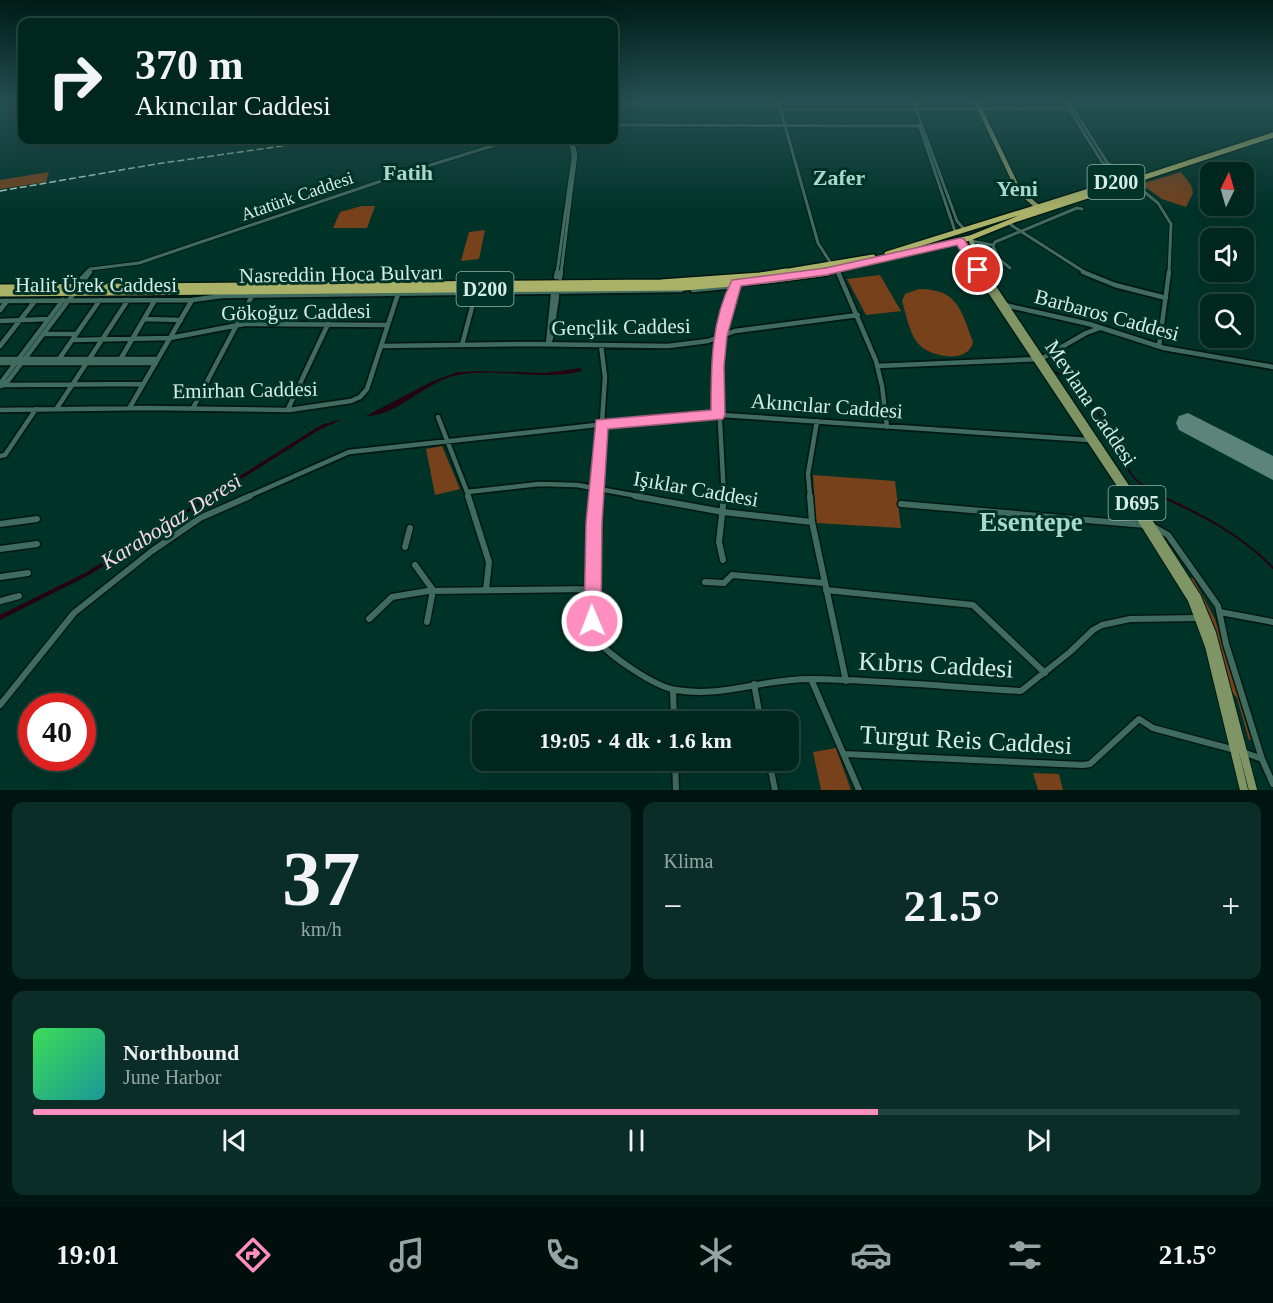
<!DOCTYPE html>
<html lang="tr">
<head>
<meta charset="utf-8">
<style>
  :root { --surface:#00261e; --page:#0a2e27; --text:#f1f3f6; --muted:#95a5a4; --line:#22433c; --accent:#fd8ebf }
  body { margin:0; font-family:Georgia,serif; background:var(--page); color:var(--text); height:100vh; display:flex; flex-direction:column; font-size:22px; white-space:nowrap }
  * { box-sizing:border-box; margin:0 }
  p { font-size:20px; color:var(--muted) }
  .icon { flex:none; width:33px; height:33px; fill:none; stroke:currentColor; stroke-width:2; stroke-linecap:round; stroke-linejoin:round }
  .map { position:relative; height:790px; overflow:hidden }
  .drawer { display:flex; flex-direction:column; gap:12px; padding:12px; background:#001510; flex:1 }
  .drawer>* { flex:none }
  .top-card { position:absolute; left:18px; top:18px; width:600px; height:126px; border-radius:12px; box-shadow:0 6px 24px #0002,0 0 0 2px var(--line); background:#00261e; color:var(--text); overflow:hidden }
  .needle { width:39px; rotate:5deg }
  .tools { position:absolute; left:1200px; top:162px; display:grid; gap:12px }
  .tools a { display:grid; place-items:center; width:54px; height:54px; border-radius:12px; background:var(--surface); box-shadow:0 6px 24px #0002,0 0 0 2px var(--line); font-size:30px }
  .speed { position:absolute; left:18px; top:693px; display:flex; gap:12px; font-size:30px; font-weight:700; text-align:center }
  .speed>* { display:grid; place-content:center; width:78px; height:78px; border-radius:50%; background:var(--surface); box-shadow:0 6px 24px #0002,0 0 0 2px var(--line); line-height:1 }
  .speed .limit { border:9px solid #d22; background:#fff; color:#111 }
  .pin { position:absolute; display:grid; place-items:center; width:51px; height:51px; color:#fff; margin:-26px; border:3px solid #fff; border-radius:50%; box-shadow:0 2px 6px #0007 }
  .me { position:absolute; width:66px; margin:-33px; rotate:359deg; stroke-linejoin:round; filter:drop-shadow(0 0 4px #0008) }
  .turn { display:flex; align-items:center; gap:21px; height:126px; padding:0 18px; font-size:27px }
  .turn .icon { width:78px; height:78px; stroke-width:2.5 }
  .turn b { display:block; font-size:42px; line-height:51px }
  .big { font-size:45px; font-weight:800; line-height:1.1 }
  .drawer .card { flex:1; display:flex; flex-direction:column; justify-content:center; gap:9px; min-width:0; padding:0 21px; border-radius:12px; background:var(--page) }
  .drawer .dial { align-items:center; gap:0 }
  .dial b { font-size:78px; line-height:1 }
  .song { display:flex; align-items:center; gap:18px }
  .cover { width:72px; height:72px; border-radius:9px; background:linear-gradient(135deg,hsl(130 70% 55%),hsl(180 70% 35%)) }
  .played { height:6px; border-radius:3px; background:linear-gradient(90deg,var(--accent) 70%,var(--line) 70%) }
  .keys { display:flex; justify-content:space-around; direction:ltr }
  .heat { display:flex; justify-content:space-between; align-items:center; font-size:33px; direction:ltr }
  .drawer .tiles { flex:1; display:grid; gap:12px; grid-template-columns:1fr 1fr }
  .card:last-child { grid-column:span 2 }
  .trip { position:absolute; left:472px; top:711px; width:327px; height:60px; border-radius:12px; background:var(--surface); box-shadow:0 6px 24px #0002,0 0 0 2px var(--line); font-weight:800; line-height:60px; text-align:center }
  .menu { display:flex; height:96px; justify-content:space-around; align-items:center; background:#000f0c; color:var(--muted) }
  .menu .icon { width:42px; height:42px }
  .menu .on { color:var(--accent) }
  .menu b { font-size:27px; color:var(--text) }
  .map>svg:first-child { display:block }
  .green { fill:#76411b }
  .water { fill:#250113 }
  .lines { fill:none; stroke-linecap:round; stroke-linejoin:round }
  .stream-far1 { stroke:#250113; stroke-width:1.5 }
  .stream { stroke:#250113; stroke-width:2 }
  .runway { fill:#5c847a; fill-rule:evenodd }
  .minor-far2-casing { stroke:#021812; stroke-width:5 }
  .minor-far1-casing { stroke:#021812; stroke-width:8 }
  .minor-casing { stroke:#021812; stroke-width:9 }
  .major-far2-casing { stroke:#021812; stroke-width:7 }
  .major-far1-casing { stroke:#021812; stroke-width:9 }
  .major-casing { stroke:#021812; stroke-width:10 }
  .highway-far1-casing { stroke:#021812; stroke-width:8 }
  .highway-casing { stroke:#021812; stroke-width:10 }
  .minor-far2 { stroke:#3f6c5f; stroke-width:3 }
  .minor-far1 { stroke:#3f6c5f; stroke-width:4.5 }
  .minor { stroke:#3f6c5f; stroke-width:6 }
  .major-far2 { stroke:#7f9565; stroke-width:4.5 }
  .major-far1 { stroke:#7f9565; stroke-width:6 }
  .major { stroke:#7f9565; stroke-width:8 }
  .highway-far1 { stroke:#aab169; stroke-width:5 }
  .highway { stroke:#aab169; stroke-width:7 }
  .rail { stroke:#b9d5cd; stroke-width:1.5; stroke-dasharray:7 3; stroke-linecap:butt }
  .route { fill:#fd8ebf; stroke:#a45c7c; stroke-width:1.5 }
  .labels { text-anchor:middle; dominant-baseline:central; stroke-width:6; stroke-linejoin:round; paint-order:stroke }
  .far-street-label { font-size:18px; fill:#d5ede5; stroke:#003328 }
  .shield { fill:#003328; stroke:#95b5ac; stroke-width:1.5 }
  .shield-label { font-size:20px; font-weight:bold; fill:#d5ede5 }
  .street-label { font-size:21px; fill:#d5ede5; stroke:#003328 }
  .far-district-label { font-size:22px; font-weight:bold; fill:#a9d9ca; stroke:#003328 }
  .water-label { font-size:22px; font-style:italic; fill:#f8d7e3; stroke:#003328 }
  .near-street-label { font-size:26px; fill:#d5ede5; stroke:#003328 }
  .district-label { font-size:27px; font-weight:bold; fill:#a9d9ca; stroke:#003328 }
</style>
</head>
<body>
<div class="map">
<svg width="1273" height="790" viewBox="0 0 1273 790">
  <rect width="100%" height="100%" fill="#003328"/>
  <!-- green -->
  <path class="green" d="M49,172L46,182L0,189V180Z
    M1181,172L1191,185L1193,193L1186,207L1162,199L1141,184Z
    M362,206H375L367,228H333L340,212Z
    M485,230L479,259L461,261L469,232Z
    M880,275L901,311L866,315L847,279Z
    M919,289C958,289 961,310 973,342C969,365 927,357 917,342C909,332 906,314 902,301L905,294Z
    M442,446L460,489L435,495L426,449Z
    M813,475L895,481L901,528L816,523Z
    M1190,578H1193L1215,619L1251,740H1249L1237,698L1230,690L1212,621Z
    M836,748L851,790H821L813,752Z
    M1033,773L1059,774L1063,790H1038Z"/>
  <!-- water -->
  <path class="water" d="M580,368L582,371C539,382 495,366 453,376C423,384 397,416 366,416L431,382L458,372L480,371L546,373Z
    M343,419L319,430L89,575L0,620V615L87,572L321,425Z"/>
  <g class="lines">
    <!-- stream-far1 -->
    <path class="stream-far1" d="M1053,371L1083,387L1108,429
      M1112,438C1129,472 1128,480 1164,497"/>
    <!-- stream -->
    <path class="stream" d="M1161,496C1202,515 1242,535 1273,568"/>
    <!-- runway -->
    <path class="runway" d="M1188,413L1273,456V480L1179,430L1176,423L1179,416Z"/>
    <!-- minor-far2 casing -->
    <g class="minor-far2-casing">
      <path id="minor-far2" d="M778,101L818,243L832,265
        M913,101L957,221L964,229
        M1064,101L1102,162L1112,170
        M1068,101L1107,162L1158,203L1171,224L1169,273
        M614,109L637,101
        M780,110L1072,108
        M614,125L921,126
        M919,125L955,231
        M1011,225L1086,273
        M971,241L993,245
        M1010,268L999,259L993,246L995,242L1077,208L1082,209
        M837,269L839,273
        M86,273L90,269L139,263L408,172L511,140
        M89,273L90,269
        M557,273L573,158L572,148L567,140
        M561,273L576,154L573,144"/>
    </g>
    <!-- minor-far1 casing -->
    <g class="minor-far1-casing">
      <path id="minor-far1" d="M838,272L876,361L882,386L887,427
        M1083,272L1115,285L1166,298
        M556,277L557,272
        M560,278L561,272
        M71,289L88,272
        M693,290L735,286
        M0,301L192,300L222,296L681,290
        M1005,305L1089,324L1164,348L1273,367
        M0,310L7,301
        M144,319L181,320
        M0,321L48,319
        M43,334H76
        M72,340L170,338L244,324L388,325
        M548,344L551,338L557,296
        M548,344L553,295
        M462,345L476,292
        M0,346L35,301
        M381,346L528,344L668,346L708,341L735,331L858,315
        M1159,346L1169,272
        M0,359H158
        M59,359L100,300
        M120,360L155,300
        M0,363H156
        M877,366L1041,359L1086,333L1100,328
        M2,385V381L63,300
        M3,385L143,384
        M1,386L8,381L90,272
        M130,407L192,300
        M57,408L128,300
        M193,408L252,296
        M288,409L328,324
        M0,410L148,408L289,410L351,401L360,397L367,389L398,294
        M438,417L469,497
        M0,456L5,455L36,409
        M467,492L539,484L577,485L643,497
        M247,497L349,452L633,421L722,415L1089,440
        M597,497L605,377L601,345
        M724,497L717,366L720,336L735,284
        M810,497L808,474L817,421"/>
    </g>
    <!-- minor casing -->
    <g class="minor-casing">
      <path id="minor" d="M468,496L489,562L486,590
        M597,496L593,555L594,636C606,654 655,687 676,690C722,698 766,678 812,679C881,680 952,687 1021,691L1070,652L1093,630L1102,625L1130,619L1200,618
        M635,496L723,512L812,522
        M810,496L812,522L846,681
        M901,504L1145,525
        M0,524L37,519
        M1154,527L1168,535L1218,606L1226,644L1262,759
        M405,547L410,528
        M0,549L37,544
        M723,560L719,542L724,496
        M415,565L433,590L427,622
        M0,577L28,573
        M705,582L724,583L732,575L824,583
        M826,590L973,605L1045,673
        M0,601L19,596
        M1220,612L1273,622
        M369,619L392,597L428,591L592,589
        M811,679L859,790
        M754,684L761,722
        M673,690L674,722
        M0,705L74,613L152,551L200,518L250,496
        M1243,752L1262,759L1273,784
        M844,754L1083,765L1090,764L1139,719L1153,728L1235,750
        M675,760L676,790
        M769,760L775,790"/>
    </g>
    <!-- major-far2 casing -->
    <g class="major-far2-casing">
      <path id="major-far2" d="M976,101L1017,187
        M1015,187H1019L1021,190H1015Z
        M1019,191L1038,207
        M970,238L984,273
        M960,241L975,263"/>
    </g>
    <!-- major-far1 casing -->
    <g class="major-far1-casing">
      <path id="major-far1" d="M983,272L1133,497
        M982,278L1128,497"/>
    </g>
    <!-- major casing -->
    <g class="major-casing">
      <path id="major" d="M1127,496L1192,600L1209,646L1244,790
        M1132,496L1197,597L1212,633L1253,790"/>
    </g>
    <!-- highway-far1 casing -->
    <g class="highway-far1-casing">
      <path id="highway-far1" d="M887,254L1134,177
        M777,273L873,257
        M818,273L970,238L1017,219L1273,135"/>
    </g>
    <!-- highway casing -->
    <g class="highway-casing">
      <path id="highway" d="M0,288L661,283L760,276L786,272
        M0,293L684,287L767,280L828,272"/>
    </g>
    <!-- minor-far2 -->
    <use href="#minor-far2" class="minor-far2"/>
    <!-- minor-far1 -->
    <use href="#minor-far1" class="minor-far1"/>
    <!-- minor -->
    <use href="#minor" class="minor"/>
    <!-- major-far2 -->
    <use href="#major-far2" class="major-far2"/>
    <!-- major-far1 -->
    <use href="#major-far1" class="major-far1"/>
    <!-- major -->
    <use href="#major" class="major"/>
    <!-- highway-far1 -->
    <use href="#highway-far1" class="highway-far1"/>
    <!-- highway -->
    <use href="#highway" class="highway"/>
    <!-- rail -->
    <path class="rail" d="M0,191L156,164L324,140"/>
  </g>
  <!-- sky -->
  <linearGradient id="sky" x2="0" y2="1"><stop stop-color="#001c16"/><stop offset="0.48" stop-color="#265053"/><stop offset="1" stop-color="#265053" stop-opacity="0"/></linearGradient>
  <rect width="1273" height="212" fill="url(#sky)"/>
  <!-- route -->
  <path class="route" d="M960,238L964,239L983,270L982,272H973L957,245L826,275L741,286L727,336L724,366L725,415L723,419L608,429L602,523L601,621L599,627L592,629L586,627L584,621L586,523L596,420L711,410C711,366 711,320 732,280L826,268Z"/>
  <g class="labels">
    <!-- far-street labels -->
    <g class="far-street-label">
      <text transform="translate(297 196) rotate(-19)">Atatürk Caddesi</text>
    </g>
    <!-- shield labels -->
    <g class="shield">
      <rect x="1087.5" y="165" width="57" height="34" rx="4.5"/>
      <rect x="456.5" y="272" width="57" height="34" rx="4.5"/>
      <rect x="1108.5" y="486" width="57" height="34" rx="4.5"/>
    </g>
    <g class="shield-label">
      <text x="1116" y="182">D200</text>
      <text x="485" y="289">D200</text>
      <text x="1137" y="503">D695</text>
    </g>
    <!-- street labels -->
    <g class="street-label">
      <text transform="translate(341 274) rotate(-1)">Nasreddin Hoca Bulvarı</text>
      <text x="96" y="285">Halit Ürek Caddesi</text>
      <text transform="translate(296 312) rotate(-1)">Gökoğuz Caddesi</text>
      <text transform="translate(1107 315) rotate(15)">Barbaros Caddesi</text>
      <text transform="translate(621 327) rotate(-1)">Gençlik Caddesi</text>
      <text transform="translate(245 390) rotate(-1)">Emirhan Caddesi</text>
      <text transform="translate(1091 403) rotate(56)">Mevlana Caddesi</text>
      <text transform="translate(827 406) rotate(4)">Akıncılar Caddesi</text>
      <text transform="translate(696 489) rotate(10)">Işıklar Caddesi</text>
    </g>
    <!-- far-district labels -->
    <g class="far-district-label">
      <text x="408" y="172">Fatih</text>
      <text x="839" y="177">Zafer</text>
      <text x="1017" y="188">Yeni</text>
    </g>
    <!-- water labels -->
    <g class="water-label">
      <text transform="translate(171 521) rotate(-32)">Karaboğaz Deresi</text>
    </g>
    <!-- near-street labels -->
    <g class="near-street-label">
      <text transform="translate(936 665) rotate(3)">Kıbrıs Caddesi</text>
      <text transform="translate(966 740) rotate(3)">Turgut Reis Caddesi</text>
    </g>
    <!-- district labels -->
    <g class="district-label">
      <text x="1031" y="522">Esentepe</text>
    </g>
  </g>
</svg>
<div class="tools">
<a><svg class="needle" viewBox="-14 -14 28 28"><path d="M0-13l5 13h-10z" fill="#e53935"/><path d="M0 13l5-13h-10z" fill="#95a5a4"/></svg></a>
<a><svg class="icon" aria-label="sound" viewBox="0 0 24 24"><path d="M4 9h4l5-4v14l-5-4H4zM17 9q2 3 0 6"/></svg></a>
<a><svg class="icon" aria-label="search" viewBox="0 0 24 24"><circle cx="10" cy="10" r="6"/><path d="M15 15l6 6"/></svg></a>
</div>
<div class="speed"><div class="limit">40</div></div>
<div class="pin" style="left:978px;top:270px;background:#d93025"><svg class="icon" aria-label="arrive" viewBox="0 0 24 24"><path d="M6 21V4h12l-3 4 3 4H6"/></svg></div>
<svg class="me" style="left:592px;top:621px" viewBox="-20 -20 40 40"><circle r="17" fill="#fd8ebf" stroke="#fff" stroke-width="3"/><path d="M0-11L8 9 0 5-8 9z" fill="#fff"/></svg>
<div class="trip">19:05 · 4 dk · 1.6 km</div>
<div class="top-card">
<div class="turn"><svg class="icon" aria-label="right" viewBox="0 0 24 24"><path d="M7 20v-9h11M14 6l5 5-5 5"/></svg><div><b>370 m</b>Akıncılar Caddesi</div></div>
</div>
</div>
<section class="drawer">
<div class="tiles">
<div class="card dial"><b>37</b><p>km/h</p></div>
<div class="card"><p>Klima</p>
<div class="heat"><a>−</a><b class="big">21.5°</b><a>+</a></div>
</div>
<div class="card">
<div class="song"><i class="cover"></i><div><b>Northbound</b><p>June Harbor</p></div></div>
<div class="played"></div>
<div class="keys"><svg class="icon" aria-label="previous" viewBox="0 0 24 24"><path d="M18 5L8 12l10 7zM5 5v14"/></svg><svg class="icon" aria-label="pause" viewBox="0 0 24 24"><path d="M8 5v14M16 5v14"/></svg><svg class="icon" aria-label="next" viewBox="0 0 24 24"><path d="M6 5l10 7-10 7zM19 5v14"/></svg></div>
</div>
</div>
</section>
<nav class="menu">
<b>19:01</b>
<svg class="icon on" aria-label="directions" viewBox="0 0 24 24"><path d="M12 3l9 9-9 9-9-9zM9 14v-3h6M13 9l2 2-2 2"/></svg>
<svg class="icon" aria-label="music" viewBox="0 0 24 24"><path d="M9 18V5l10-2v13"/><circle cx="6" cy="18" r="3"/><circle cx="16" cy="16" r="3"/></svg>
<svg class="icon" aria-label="phone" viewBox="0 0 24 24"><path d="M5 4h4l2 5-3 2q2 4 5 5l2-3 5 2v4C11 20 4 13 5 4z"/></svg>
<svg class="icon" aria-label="climate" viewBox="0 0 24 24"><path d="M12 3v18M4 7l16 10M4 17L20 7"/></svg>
<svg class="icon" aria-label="car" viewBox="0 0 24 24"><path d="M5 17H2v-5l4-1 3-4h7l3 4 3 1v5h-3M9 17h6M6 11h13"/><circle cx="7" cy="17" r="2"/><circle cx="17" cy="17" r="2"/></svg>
<svg class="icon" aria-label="filters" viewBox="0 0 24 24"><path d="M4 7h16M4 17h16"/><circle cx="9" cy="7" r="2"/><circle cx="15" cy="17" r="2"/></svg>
<b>21.5°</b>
</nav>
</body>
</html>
